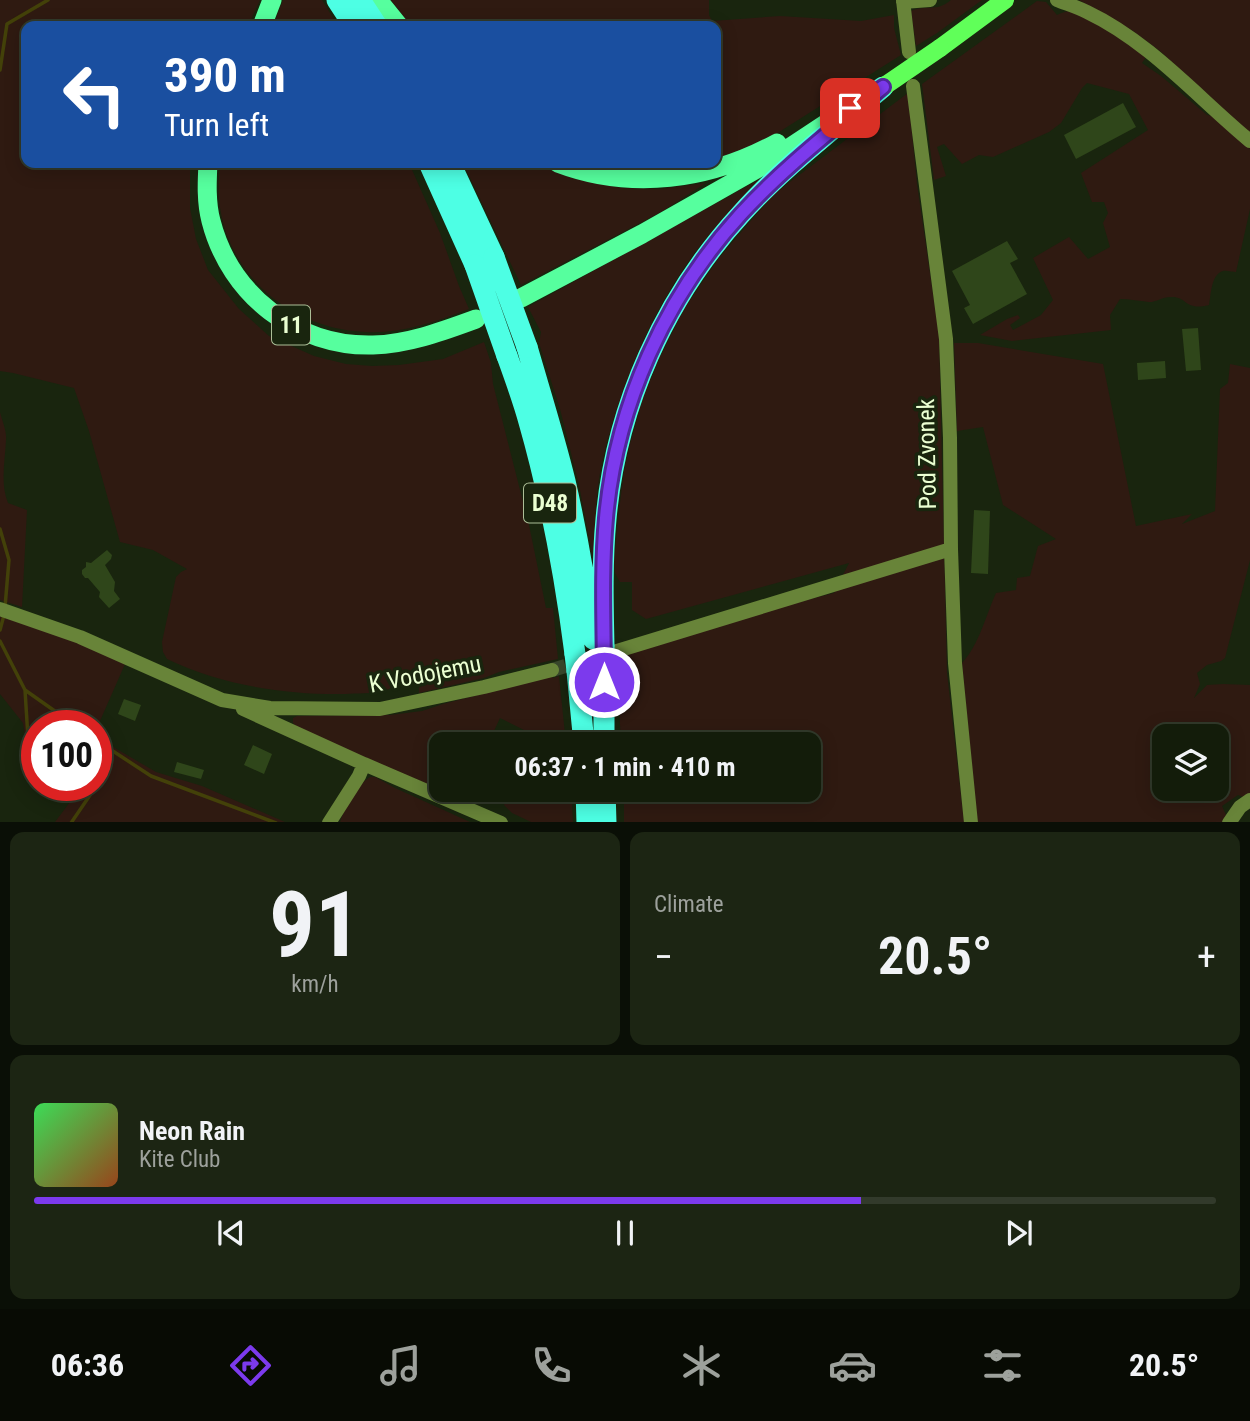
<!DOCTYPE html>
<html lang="en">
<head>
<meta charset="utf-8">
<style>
  :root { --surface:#131c0a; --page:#1c2513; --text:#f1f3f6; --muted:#9da19c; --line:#323a2b; --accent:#7c3aed }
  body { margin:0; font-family:"Roboto Condensed",sans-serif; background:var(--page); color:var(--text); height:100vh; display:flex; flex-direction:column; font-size:26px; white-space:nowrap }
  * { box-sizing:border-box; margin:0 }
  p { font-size:23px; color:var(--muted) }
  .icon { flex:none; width:38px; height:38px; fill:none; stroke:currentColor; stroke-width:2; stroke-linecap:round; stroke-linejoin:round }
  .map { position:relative; height:822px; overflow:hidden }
  .details { display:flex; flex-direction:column; gap:10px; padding:10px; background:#0a0f06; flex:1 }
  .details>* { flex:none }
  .hud { position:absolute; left:21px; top:21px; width:700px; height:147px; border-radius:14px; box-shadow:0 4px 18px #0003,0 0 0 2px var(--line); background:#1a4fa0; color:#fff; overflow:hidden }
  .buttons { position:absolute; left:1152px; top:724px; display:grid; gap:14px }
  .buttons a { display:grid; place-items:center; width:77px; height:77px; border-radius:14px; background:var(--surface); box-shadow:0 4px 18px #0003,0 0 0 2px var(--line); font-size:35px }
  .speed { position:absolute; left:21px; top:710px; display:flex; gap:14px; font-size:35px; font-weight:700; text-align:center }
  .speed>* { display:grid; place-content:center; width:91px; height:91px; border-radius:50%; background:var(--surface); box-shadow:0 4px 18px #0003,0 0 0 2px var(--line); line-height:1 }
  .speed .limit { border:10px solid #d22; background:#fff; color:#111 }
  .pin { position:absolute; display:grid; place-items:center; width:60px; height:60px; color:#fff; margin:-30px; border-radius:14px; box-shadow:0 4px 10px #0006 }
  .me { position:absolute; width:77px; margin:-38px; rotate:0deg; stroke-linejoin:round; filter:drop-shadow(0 0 5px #0008) }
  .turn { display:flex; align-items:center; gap:24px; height:147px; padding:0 28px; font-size:32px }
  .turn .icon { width:91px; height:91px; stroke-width:2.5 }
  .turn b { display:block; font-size:49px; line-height:60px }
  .big { font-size:52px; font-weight:700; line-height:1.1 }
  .details .tile { flex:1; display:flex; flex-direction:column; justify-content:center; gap:10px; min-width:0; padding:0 24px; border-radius:14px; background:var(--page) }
  .details .dial { align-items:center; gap:0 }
  .dial b { font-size:91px; line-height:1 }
  .song { display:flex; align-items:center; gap:21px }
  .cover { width:84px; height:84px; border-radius:10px; background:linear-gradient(135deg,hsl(130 70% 55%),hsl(20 70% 35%)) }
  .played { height:7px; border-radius:4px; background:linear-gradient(90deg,var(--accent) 70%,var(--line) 70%) }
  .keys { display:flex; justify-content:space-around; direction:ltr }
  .heat { display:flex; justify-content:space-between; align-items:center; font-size:38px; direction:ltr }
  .details .tiles { flex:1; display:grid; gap:10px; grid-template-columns:1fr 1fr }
  .tile:last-child { grid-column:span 2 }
  .trip { position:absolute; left:429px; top:732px; width:392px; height:70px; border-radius:14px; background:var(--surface); box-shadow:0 4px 18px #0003,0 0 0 2px var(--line); font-weight:700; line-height:70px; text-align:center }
  .dock { display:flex; height:112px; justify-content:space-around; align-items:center; background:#080b04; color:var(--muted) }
  .dock .icon { width:49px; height:49px }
  .dock .active { color:var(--accent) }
  .dock b { font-size:32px; color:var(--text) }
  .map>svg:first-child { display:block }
  .green { fill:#2f1a11; fill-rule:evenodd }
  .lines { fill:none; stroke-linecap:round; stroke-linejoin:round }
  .stream { stroke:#434109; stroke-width:3.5 }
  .building { fill:#2f461a }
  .minor-tunnel { stroke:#38462b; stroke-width:14; stroke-dasharray:14 7; stroke-linecap:butt }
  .minor { stroke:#688439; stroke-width:14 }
  .primary { stroke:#60ff59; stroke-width:18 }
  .trunk { stroke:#56ff9e; stroke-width:19 }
  .motorway { stroke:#4dffe4; stroke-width:21 }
  .primary-bridge { stroke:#60ff59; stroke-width:18 }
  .motorway-bridge { stroke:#4dffe4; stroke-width:21 }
  .route-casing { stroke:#51269a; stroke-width:18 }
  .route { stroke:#7c3aed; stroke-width:12 }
  .labels { text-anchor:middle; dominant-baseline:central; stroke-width:7; stroke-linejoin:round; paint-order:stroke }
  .shield { fill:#19250e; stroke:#acbe97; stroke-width:2 }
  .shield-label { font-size:23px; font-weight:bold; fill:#ebffd2 }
  .street-label { font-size:24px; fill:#ebffd2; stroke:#19250e }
</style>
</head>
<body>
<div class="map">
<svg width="1250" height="823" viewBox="0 0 1250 823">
  <rect width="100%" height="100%" fill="#19250e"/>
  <!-- green -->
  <path class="green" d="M0,0H260L248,26H26V163H190V208L196,239L208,270L239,309L269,336L314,356L346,364L372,366L399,365L443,359L484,342L491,363L493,384L529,525L546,608H553L558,659L499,672L484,678L419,693V683L426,679L407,670L402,682C396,686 390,689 383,691C371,694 357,693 345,694C285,695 221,685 167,659L163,652L162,642L176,577L181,572L187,569L153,550L120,542L89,431L74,388L13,373L0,371Z
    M283,0H322L338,26H273Z
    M391,0H709V15L712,21L780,16L861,21L894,15V28L901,55L779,132L749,147L716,159V26H411Z
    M951,0H982L937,33L916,46L911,11C927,4 935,13 951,0Z
    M1079,0H1250V133L1160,51L1133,31Z
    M1037,1L1046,2L1057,15C1062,13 1068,10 1073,11C1092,15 1129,45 1146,57L1142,63L1161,76L1207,115L1212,116L1246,143L1250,149V209L1236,272C1234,272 1225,270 1223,271C1211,274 1211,295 1209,305C1184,311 1188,297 1172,297C1164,296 1157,302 1149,302C1139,301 1130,299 1120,299L1110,315L1111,330L1012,341L980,335L1007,319L1018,315L1020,318L1010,325L1013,330L1041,315L1053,300L1033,258L1069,237L1088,259L1110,247L1103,223L1108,213L1104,202H1092L1081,173L1148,130L1129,94L1087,83L1082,88L1061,123L1049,132L993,157L979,155L962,164L944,144L937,147L946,176L934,180L922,84Z
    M908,93L917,184L939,335L947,673L964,822H624V789H808V744H621L618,685L620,655L791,604L834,593L849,563L646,619L632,610V582H620L615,573L614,562L619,511L624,471L631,440L643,398L660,357L684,309L718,259L774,194Z
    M220,163H409L440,233L459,286L469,309C435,322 402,334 365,332C291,329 227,276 219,200C218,188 219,175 220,163Z
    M463,163H532L572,178L622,188L659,189L706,183L661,212L521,285Z
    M762,178C737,203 712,229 691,258C656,307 631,363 613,421C608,438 603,455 600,473C595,501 595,530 593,558L579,485L560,409L539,343L541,332L528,307Z
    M954,343H978L1103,364L1136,526L1192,514L1182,524L1215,511L1220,389L1228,383L1230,364L1250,368V560L1225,658L1221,661L1207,665L1197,673L1200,684L1194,698L1207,685L1223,684L1250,685V799L1238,795L1222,806L1226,815L1222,822H977L962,663C979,645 986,615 996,593L1016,590L1017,578L1030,576L1038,546L1056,539L1003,505L983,427L957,431ZM1164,737H1216V789H1164Z
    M0,412C2,421 7,431 6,440C5,462 0,483 8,503L27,510L22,607L0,600Z
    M0,616L73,640L125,664L96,730V726H37V774L31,773L23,723L0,694Z
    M552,676L553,678L559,676L566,744H531L534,735L500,718L488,744H441V789L384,767L299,729L293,723V718L297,716L390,715L422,711L443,704Z
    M96,737L156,772L202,786L285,822H55L82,786H96Z
    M370,777H375L395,788L470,822L340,823C343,809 358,784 370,777Z
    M511,789H571L573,822H531L512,813L504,805Z"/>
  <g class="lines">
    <!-- stream -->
    <path class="stream" d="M0,70L7,24L48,0
      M0,529L9,560L5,607
      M0,630L4,615
      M0,641L25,690L28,738L37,758
      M25,690L76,726
      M96,740L151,776L276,823
      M71,823L99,782L96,781"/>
  </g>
  <!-- building -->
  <path class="building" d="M1123,103L1136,127L1076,159L1064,135Z
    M1007,241L1018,259L1010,263L1027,294L973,324L964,308L970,305L952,271Z
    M1198,328L1201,370L1186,371L1182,329Z
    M1165,361L1166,378L1138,380L1137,363Z
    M974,510L990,511L988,574L971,573Z
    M107,550L112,555L111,559L105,565L115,582L114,591L120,599L109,608L99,597L100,592L88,578H85L82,574V570L86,567V562L91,563Z
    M124,699L141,705L135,721L118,714Z
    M253,745L272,754L264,774L244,765Z
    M177,762L204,770L201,779L174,772Z"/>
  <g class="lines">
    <!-- minor-tunnel -->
    <path class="minor-tunnel" d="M552,670L609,653"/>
    <!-- minor -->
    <path class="minor" d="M903,0L909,52
      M1057,0C1067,4 1077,7 1087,12C1150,42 1197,97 1250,141
      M903,2L930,0
      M913,86L946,339L950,438L951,549L955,663L971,823
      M0,609L80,637L222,700L270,708L380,709L484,687L552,670
      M617,651L951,549
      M243,709L364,764L359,776L329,823
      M364,764L501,823
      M1229,823L1240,807L1250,800"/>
    <!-- primary -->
    <path class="primary" d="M940,48L1005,0"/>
    <!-- trunk -->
    <path class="trunk" d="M378,0L399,26
      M262,26L272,0
      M208,163C207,182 206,202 211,221C230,295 297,347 373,345C409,344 443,331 476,319
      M558,163C632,191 709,180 777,143
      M521,298L642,234L762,166L830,121"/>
    <!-- motorway -->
    <path class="motorway" d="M337,0L354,26
      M360,0L377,26
      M429,163L475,265
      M450,163L494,257
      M527,347C540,392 554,436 565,481C577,533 586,586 593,639
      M507,356C515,378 523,400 529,422C551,499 565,576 575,654
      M604,646C603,603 602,561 606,519C616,406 665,297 741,214C783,167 835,128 883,87
      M577,671L584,744
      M604,744V664
      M586,789L587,823
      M605,789L606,823"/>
    <!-- primary-bridge -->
    <path class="primary-bridge" d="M883,87L940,48"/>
    <!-- motorway-bridge -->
    <path class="motorway-bridge" d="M494,257L527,347
      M475,265L507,356
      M604,646V664
      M575,654L577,671"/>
  </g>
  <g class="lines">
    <!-- route casing -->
    <g class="route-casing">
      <path id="route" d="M604,682C604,628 601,573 606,518C616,406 665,297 741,214C784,167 835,128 883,87L850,108"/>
    </g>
    <!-- route -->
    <use href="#route" class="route"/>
  </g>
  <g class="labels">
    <!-- shield labels -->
    <g class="shield">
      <rect x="272" y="305.5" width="38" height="39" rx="5"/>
      <rect x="524" y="483.5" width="52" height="39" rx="5"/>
    </g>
    <g class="shield-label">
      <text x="291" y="325">11</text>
      <text x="550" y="503">D48</text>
    </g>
    <!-- street labels -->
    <g class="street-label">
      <text transform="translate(927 454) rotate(-91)">Pod Zvonek</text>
      <text transform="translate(425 674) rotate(-11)">K Vodojemu</text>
    </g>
  </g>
</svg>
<div class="buttons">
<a><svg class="icon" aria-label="layers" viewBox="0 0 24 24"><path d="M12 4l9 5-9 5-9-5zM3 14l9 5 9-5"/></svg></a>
</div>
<div class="speed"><div class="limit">100</div></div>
<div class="pin" style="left:850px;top:108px;background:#d93025"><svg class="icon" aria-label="arrive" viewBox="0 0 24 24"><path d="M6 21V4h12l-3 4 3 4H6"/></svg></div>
<svg class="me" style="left:604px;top:682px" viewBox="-20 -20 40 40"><circle r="17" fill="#7c3aed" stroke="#fff" stroke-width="3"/><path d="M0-11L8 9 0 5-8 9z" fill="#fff"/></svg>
<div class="trip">06:37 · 1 min · 410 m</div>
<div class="hud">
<div class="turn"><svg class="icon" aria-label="left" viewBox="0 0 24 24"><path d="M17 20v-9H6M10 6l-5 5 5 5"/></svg><div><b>390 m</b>Turn left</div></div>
</div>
</div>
<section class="details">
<div class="tiles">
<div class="tile dial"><b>91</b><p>km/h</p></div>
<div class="tile"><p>Climate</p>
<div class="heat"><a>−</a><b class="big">20.5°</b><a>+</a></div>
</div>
<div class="tile">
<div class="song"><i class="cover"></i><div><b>Neon Rain</b><p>Kite Club</p></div></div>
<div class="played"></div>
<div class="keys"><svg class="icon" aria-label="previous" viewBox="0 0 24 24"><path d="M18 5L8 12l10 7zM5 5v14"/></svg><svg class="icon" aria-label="pause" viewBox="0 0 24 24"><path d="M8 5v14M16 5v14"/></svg><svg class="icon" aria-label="next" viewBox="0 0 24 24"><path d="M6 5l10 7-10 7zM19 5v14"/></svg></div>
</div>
</div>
</section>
<nav class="dock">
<b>06:36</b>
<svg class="icon active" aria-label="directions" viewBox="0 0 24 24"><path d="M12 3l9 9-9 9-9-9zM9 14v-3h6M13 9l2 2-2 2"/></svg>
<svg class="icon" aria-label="music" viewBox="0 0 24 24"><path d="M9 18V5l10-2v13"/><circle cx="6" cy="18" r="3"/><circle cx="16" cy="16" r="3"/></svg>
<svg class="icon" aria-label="phone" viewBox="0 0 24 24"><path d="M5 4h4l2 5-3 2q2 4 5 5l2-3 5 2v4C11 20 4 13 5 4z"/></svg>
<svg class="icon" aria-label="climate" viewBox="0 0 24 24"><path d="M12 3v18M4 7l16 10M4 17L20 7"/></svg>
<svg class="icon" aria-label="car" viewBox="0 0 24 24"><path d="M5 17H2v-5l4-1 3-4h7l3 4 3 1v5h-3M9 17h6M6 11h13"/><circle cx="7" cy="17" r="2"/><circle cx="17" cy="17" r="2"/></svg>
<svg class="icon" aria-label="filters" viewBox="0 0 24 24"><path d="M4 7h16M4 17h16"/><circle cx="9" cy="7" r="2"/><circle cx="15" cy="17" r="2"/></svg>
<b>20.5°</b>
</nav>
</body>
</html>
